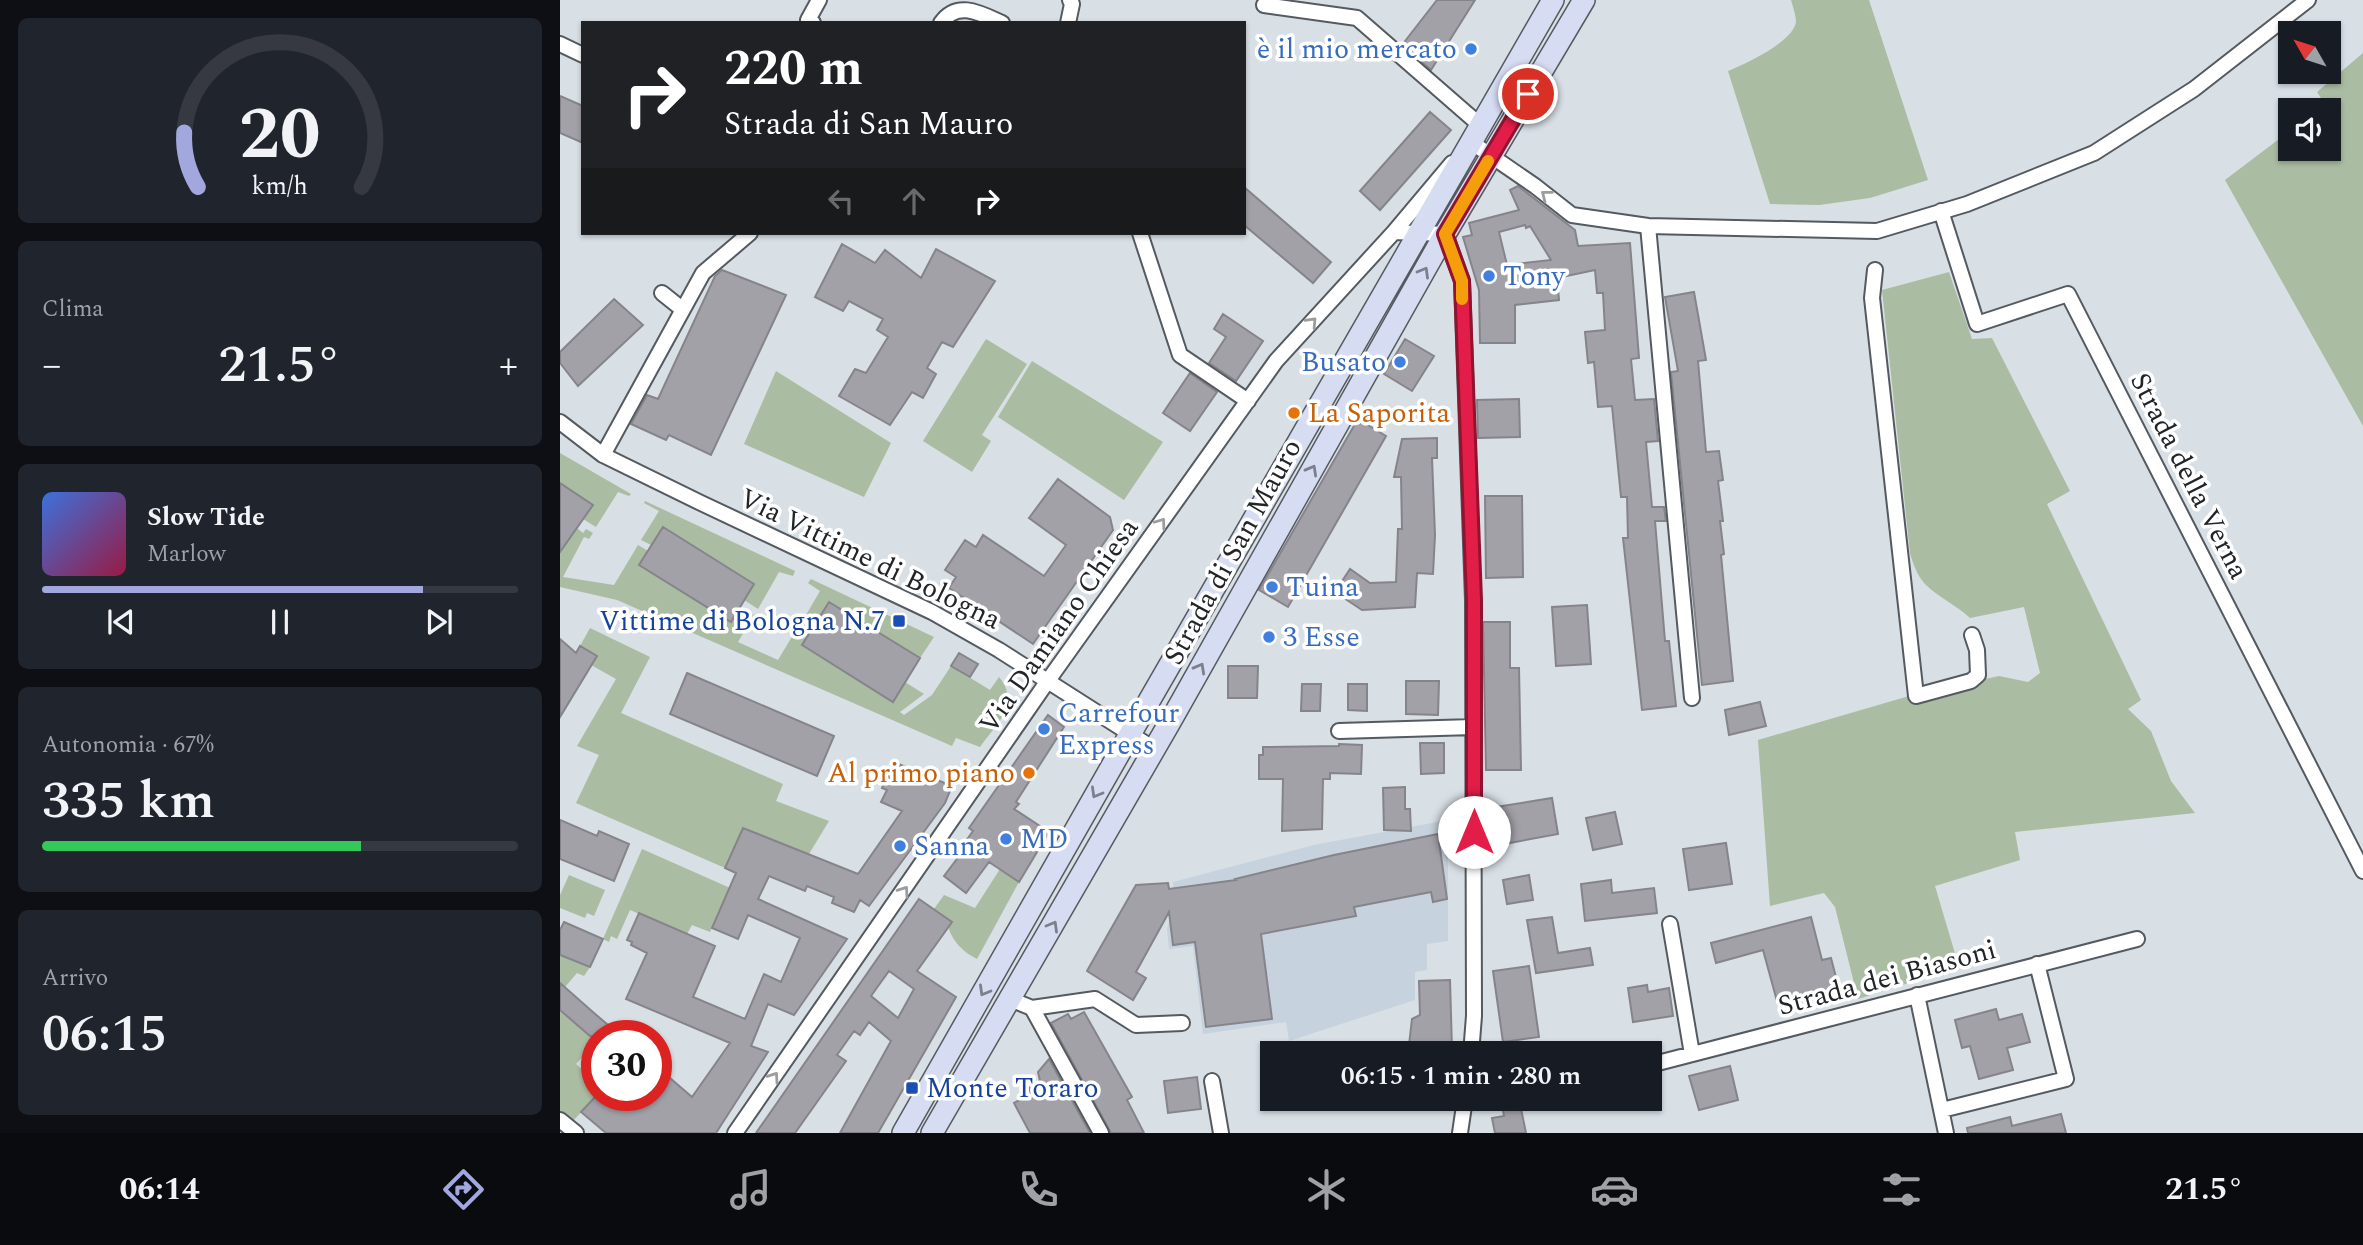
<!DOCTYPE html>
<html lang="it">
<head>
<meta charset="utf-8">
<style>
  :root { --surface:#171b24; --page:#20242c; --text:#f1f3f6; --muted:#9ea1a6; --line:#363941; --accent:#a2a7dd }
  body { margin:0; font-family:Spectral,serif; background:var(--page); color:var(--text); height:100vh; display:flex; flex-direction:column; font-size:26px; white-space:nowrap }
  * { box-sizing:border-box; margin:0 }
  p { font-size:23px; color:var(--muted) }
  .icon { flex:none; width:38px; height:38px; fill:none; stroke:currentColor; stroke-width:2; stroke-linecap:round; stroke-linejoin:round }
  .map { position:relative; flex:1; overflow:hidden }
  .panel { display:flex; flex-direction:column; gap:18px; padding:18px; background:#0d0f14; width:560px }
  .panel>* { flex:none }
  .hud { position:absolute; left:21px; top:21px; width:665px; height:214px; border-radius:0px; box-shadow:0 2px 5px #0004; background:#202124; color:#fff; overflow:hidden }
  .needle { width:46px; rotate:309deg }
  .buttons { position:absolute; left:1718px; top:21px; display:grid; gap:14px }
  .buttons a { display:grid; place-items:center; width:63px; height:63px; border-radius:0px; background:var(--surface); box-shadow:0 2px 5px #0004; font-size:35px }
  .speed { position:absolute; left:21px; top:1020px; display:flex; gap:14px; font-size:35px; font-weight:700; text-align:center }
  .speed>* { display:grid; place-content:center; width:91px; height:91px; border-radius:50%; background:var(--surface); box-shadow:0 2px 5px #0004; line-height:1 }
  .speed .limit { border:10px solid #d22; background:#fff; color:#111 }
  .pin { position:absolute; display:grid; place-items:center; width:60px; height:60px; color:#fff; margin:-30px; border:4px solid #fff; border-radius:50%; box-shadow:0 2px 7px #0007 }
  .me { position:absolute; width:77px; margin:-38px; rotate:0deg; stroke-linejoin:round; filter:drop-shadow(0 0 5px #0008) }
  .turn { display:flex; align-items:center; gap:24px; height:147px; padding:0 28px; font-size:32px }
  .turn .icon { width:91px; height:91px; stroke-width:2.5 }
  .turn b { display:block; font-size:49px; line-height:60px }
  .lanes { display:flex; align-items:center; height:66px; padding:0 28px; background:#0003; justify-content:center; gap:35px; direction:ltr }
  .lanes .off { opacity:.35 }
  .big { font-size:52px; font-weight:600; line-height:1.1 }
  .panel .widget { flex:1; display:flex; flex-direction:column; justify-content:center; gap:10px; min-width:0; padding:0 24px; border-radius:10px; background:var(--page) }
  .panel .dial { align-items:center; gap:0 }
  .dial svg { height:182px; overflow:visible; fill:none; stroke:var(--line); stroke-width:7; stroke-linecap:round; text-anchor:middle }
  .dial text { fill:var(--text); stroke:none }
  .song { display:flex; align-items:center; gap:21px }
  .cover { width:84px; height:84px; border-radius:10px; background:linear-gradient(135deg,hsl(220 70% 55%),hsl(340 70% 35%)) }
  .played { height:7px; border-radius:4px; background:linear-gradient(90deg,var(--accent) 80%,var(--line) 80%) }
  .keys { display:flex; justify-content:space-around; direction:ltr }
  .heat { display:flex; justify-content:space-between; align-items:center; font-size:38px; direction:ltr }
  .charge { height:10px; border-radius:5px; background:linear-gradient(90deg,#34c759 67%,var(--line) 0) }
  .trip { position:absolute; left:700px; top:1041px; width:402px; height:70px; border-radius:0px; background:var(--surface); box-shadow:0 2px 5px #0004; font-weight:600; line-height:70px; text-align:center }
  .tab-bar { display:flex; height:112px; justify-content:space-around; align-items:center; background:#090b0e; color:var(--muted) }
  .tab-bar .icon { width:49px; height:49px }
  .tab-bar .current { color:var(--accent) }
  .tab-bar b { font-size:32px; color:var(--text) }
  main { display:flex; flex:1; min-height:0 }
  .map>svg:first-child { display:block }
  .built { fill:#c6d2dd }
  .green { fill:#aabca1 }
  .building { fill:#a3a1a8; stroke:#86848b; stroke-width:2; fill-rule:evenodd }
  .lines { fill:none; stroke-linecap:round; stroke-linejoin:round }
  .minor-casing { stroke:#545a5f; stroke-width:18 }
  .secondary-casing { stroke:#545a5f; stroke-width:24 }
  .minor { stroke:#fff; stroke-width:14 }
  .secondary { stroke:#d6dcf2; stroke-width:21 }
  .oneway { stroke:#9c9d9e }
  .oneway2 { stroke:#7c808c }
  .route-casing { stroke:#92132f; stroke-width:18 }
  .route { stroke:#e11d48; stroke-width:12 }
  .slow { stroke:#f59e0b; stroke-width:12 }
  .shop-dot { fill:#3f7fe0; stroke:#fff; stroke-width:2.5 }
  .food-dot { fill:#e8710a; stroke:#fff; stroke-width:2.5 }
  .transit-dot { fill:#1a4fb4; stroke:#fff; stroke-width:2.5 }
  .labels { text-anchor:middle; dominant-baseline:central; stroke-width:7; stroke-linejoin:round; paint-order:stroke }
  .shop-label { font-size:28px; fill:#366cbe; stroke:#fff; text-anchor:start }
  .food-label { font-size:28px; fill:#c56008; stroke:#fff; text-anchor:start }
  .street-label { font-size:28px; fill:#222527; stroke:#fff }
  .transit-label { font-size:28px; fill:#164399; stroke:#fff; text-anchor:end }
</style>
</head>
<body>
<main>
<section class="panel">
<div class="widget dial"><svg viewBox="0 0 100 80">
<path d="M14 69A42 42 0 1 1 86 69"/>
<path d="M14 69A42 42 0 0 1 8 45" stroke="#a2a7dd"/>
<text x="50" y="56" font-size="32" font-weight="700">20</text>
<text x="50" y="72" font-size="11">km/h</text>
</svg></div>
<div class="widget"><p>Clima</p>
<div class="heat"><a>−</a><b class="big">21.5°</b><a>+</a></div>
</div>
<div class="widget">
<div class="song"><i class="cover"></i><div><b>Slow Tide</b><p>Marlow</p></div></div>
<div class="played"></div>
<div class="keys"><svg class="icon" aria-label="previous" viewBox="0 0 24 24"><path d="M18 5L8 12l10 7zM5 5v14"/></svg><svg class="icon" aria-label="pause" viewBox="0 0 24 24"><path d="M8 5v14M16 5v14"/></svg><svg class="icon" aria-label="next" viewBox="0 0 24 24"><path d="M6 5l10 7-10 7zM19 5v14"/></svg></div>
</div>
<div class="widget"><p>Autonomia · 67%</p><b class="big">335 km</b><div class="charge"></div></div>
<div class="widget"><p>Arrivo</p><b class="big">06:15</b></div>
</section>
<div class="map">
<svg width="1803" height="1133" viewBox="0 0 1803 1133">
  <rect width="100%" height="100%" fill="#d8dfe5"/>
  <!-- built -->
  <path class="built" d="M888,820V941L867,944V970L855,972V1000L729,1041L726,1022L643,1034L633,946L609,949L607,929L614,903L613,882L754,845Z"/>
  <!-- green -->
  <path class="green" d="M1231,0H1309L1368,180L1310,198L1259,205L1210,204L1168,71C1185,64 1233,42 1236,22C1236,16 1233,7 1231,0Z
    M1803,53V426L1665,180L1731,130V149H1769V110H1757L1765,104L1757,92Z
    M1389,272L1412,339L1432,338L1510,491L1487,504L1581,700L1568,709L1591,731L1611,781L1635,813L1455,832L1460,860L1375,886L1399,967L1298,999L1275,907L1264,893L1210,906L1198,740L1349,696L1439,676L1468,682L1480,673L1464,607L1410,618C1396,605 1378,597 1365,584C1357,575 1353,564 1350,553L1322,290Z
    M426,339L467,364L422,435L431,441L412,472L363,441Z
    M472,361L603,442L564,500L438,417Z
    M216,371L331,443L304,497L184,444Z
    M0,453L71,494L69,496L58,492L36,527L23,519L0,483Z
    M85,501L235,571L233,576L219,572L198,609L184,600L194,583L103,527L91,545L81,540L99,511L84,503Z
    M17,528L23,533L26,529L33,533L29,539L24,537L3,577L54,585L78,545L88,551L80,565L170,621L177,610L185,615L188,611L194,615L178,642L218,660L242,620L253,627L242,646L332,701L345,682L364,694L340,712L344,715L372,695L391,666L430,690L439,677C461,703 436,725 420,747L396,738L392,746L57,600L0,587V537L7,542Z
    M251,579L374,637L360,658L269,602L256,622L246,615L260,591L248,583Z
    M30,628L90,657L61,713L223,784L216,801L269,821L249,854L243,851L242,853L183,828L165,868L16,803L39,755L17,746L56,679L31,665L36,656L20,646Z
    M82,849L195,899L191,908L165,898L150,932L132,925L127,934L70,910L57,939L51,936L49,942L43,939Z
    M440,869L459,882L417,959C402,951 394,943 388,927L391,922L374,909L384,895L415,908Z
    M9,875L45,890L34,916L27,913L25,918L0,908V895Z
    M0,955L30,967L24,976L17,973L0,993Z
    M0,1010L37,1041L16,1064L37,1083V1095L13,1121L0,1111Z"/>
  <!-- building -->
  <path class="building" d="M877,0H915L871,70L842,45Z
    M0,96L23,106V143L0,133Z
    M870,112L891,130L820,210L800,191Z
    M958,186L1015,230L1018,246L1070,243L1079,358L1071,359L1075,400L1094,399L1098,441L1086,442L1092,507H1104L1106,521H1095L1105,641H1109L1116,706L1082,710L1063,538H1068L1067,497H1061L1052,406L1038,407L1034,362L1028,363L1025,332L1045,330L1043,293H1037L1035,270L997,278L999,300L955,305V343H920L919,290L903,237L912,235L909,223L959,210L950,190ZM965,225L966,228L970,226L991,260L947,265L939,232Z
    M684,187L771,262L753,283L684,225Z
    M282,244L315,263L325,250L361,278L376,249L435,281L393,347L382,342L367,368L376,374L363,398L352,392L330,425L279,396L295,369L306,373L328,337L317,330L323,319L289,301L283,311L255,297Z
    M162,270L226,295L151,455L109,435L106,440L71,424L87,395L98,399L155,276Z
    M1134,292L1146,360L1138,361L1146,452L1159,451L1163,480L1158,481L1163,521H1160L1164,554L1161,555L1173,681L1142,685L1111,372L1118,371L1105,297Z
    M54,299L83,325L18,386L0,363V352Z
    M663,314L703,341L676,381L649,363L666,337L654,329Z
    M845,339L874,356L852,391L824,374Z
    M630,373L657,392L630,431L603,413Z
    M959,399L960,437L918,438L917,400Z
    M798,419L826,436L728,607L699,590Z
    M877,438V458H872L875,535L873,574L857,573L855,607L802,610L775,592L790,569L810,583L836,582L838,529H842L841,477H834L842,439Z
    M498,479L550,517L553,530L473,644L389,588L396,577L385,570L405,540L416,547L423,535L484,576L506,545L469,518Z
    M0,483L33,505L0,552Z
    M925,496H962L963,577L926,578Z
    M103,527L194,584L171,622L79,565Z
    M269,602L360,658L333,702L242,645Z
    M1027,605L1031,664L996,666L992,607Z
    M923,622H950V668H959L961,770H926Z
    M0,639L16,653L20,646L37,656L0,717Z
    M399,653L418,664L410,677L391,666Z
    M668,666H698L697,698H668Z
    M127,673L274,736L257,776L110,714Z
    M846,681H879L878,715L846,714Z
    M742,684H761L760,711H741Z
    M788,684H807V711L788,710Z
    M1200,702L1206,726L1169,735L1165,710Z
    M488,715L504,727L456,802L459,804L454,809L489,832L459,882L429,862L406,893L384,876L406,847L403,845L413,831L409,828Z
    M860,743H884V773L861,774Z
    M779,744L802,745L801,774L770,773V779H763L762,829L722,831L723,779H699V755H703V747L779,746Z
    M334,762L392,786L385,803L309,906L300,900L294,912L272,903L274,897L247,886L245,891L209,876L198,899L287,939L234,1015L208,1004L191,1046L208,1052L156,1133H46L21,1112L36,1096H96V1066L132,1097L170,1043L66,999L87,953L71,945L72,942L67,940L79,913L155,946L133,997L185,1019L204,974L221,982L240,938L188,915L178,939L152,928L176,873L165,868L183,828L298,874L342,811L321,802L327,790L322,788Z
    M845,787V809H850L851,831L824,830L823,788Z
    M992,798L998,834L928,847L923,809Z
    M1055,812L1062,844L1033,850L1026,818Z
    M0,820L37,836L39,831L69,844L54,881L0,859Z
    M878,834L887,899L873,902L871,892L794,907L796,916L701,934L712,1019L646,1027L635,942L613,945L609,912L576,972L586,978L573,1000L527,971L576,885L608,883L609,889L676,880L675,879L774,855Z
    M1166,843L1172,884L1129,890L1123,849Z
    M969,875L973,900L947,904L943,880Z
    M1051,880L1052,893L1094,888L1097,913L1025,921L1021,884Z
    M359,899L392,922L357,971L396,997L318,1133H280L331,1041L309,1022L300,1035L294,1031L277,1055L286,1061L235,1133H196ZM329,971L354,989L338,1018L311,996Z
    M992,917L998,953L1030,948L1033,965L976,973L967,920Z
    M1251,917L1262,960L1271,958L1279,989L1241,999V995L1217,1001L1203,950L1156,963L1151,943Z
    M4,922L43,939L30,967L0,955V930Z
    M969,966L979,1037L943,1042L933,971Z
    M890,980L892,1050H874L875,1044L849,1045L852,1019L860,1015L859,981Z
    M0,983L34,1013L61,1036H30L0,1010Z
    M1087,985L1088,992L1109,988L1113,1016L1073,1022L1068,988Z
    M1436,1009L1439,1020L1462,1014L1470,1042L1447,1048L1453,1070L1419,1079L1410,1046L1402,1048L1395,1020Z
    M524,1012L572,1097L567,1100L584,1133H551L491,1023L508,1014L511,1019Z
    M489,1059L530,1133H470L454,1103L471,1094L469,1087L480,1081L478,1072Z
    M1170,1066L1178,1100L1139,1110L1129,1076Z
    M637,1077L641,1109L608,1113L604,1081Z
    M941,1099H959L966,1133H935L932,1118L944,1116Z
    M1501,1114L1506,1133H1408L1407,1128L1450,1117L1452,1126Z"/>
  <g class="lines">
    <!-- minor casing -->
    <g class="minor-casing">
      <path id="minor" d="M704,5L797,18L921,126
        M253,23L248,20L259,0
        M381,23C397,0 420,13 442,23
        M508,23L512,4L510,0
        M0,44L23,55
        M906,148L911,142L975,186L1012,215L1088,226L1317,231L1407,204L1534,153L1634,89L1748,0
        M1381,211L1417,324L1508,294L1803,871
        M1088,226L1132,698
        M834,232L892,163
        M580,233L620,355L688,401
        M1315,270L1312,298L1356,696L1411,681L1418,675L1417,650L1412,635
        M102,293L122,309
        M0,422L43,455L141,503L372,612L439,650L594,749
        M43,455L143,273L190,233
        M779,731L913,727
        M1110,924L1132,1054
        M1357,995L1386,1133
        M450,999L472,1008L535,999L576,1025L622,1023
        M472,1008L541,1133
        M1090,1065L1577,939
        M652,1081L661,1133
        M1382,1110L1506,1079L1477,964
        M0,1120L16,1133
        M175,1133L487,682L716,361L834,232L885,234L902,281L913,600L914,1016L911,1054
        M900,1133L905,1099"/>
    </g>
    <!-- secondary casing -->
    <g class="secondary-casing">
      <path id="secondary" d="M343,1133L585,708L993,0
        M372,1133L610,722L885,234L1024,0"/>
    </g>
    <!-- minor -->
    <use href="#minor" class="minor"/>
    <!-- secondary -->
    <use href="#secondary" class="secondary"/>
  </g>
  <!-- one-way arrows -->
  <defs><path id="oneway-chevron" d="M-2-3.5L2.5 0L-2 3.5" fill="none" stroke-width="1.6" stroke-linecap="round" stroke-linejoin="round" transform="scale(1.75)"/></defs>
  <g class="oneway">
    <use href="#oneway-chevron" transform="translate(986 195) rotate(-142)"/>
    <use href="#oneway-chevron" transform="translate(752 322) rotate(-47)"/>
    <use href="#oneway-chevron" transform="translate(601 523) rotate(-54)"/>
    <use href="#oneway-chevron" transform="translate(344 891) rotate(-55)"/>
    <use href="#oneway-chevron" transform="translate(214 1077) rotate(-55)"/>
  </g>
  <g class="oneway2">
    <use href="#oneway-chevron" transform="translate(864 272) rotate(-60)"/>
    <use href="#oneway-chevron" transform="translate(752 470) rotate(-61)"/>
    <use href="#oneway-chevron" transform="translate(640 668) rotate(-61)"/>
    <use href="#oneway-chevron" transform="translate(536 793) rotate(120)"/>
    <use href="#oneway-chevron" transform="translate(493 926) rotate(-60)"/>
    <use href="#oneway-chevron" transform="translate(424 991) rotate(120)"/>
  </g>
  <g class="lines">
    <!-- route casing -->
    <g class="route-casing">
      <path id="route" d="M914,832V600L902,281L885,234L968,94"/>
    </g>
    <!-- route -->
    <use href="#route" class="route"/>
    <!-- slow -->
    <path class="slow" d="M902,299V281L885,234L928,161"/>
  </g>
  <!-- markers -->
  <g class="shop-dot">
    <circle cx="911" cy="49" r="7"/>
    <circle cx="929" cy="276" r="7"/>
    <circle cx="840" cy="362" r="7"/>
    <circle cx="712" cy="587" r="7"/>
    <circle cx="709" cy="637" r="7"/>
    <circle cx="484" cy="729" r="7"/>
    <circle cx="446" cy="839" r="7"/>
    <circle cx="340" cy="846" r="7"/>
  </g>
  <g class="food-dot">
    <circle cx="734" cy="413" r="7"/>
    <circle cx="469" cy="773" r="7"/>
  </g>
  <g class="transit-dot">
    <rect x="332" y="614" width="14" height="14" rx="3.5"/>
    <rect x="345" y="1081" width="14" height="14" rx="3.5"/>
  </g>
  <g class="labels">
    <!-- shop labels -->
    <g class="shop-label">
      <text x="897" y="49" text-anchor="end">è il mio mercato</text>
      <text x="943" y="276">Tony</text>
      <text x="826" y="362" text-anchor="end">Busato</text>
      <text x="726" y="587">Tuina</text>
      <text x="723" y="637">3 Esse</text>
      <text x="498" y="713">Carrefour<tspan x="498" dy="32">Express</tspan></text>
      <text x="460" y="839">MD</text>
      <text x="354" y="846">Sanna</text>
    </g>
    <!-- food labels -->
    <g class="food-label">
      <text x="748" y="413">La Saporita</text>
      <text x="455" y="773" text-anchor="end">Al primo piano</text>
    </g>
    <!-- street labels -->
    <g class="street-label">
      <text transform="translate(1629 476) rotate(63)">Strada della Verna</text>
      <text transform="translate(673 552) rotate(-61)">Strada di San Mauro</text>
      <text transform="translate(310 559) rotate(26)">Via Vittime di Bologna</text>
      <text transform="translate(499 626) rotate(-55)">Via Damiano Chiesa</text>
      <text transform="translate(1327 978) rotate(-15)">Strada dei Biasoni</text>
    </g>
    <!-- transit labels -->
    <g class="transit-label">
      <text x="325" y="621">Vittime di Bologna N.7</text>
      <text x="366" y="1088" text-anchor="start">Monte Toraro</text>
    </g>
  </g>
</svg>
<div class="buttons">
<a><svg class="needle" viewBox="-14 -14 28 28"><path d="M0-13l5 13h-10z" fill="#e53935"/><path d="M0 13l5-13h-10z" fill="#9ea1a6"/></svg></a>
<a><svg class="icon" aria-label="sound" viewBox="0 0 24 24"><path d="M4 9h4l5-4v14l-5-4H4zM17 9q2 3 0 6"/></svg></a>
</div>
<div class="speed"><div class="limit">30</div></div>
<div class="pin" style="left:968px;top:94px;background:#d93025"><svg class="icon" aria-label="arrive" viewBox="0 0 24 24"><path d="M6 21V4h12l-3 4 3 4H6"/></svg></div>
<svg class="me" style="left:914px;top:832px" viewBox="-20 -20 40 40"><circle r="19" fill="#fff"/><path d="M0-13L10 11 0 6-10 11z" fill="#e11d48"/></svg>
<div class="trip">06:15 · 1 min · 280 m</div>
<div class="hud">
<div class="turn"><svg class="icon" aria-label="right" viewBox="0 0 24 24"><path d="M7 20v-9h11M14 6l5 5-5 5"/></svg><div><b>220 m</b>Strada di San Mauro</div></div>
<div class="lanes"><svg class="icon off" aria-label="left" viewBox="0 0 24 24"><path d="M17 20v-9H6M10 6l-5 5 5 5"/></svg><svg class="icon off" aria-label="ahead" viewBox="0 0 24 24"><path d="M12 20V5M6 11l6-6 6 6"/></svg><svg class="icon" aria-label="right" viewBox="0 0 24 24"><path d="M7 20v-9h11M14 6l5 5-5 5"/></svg></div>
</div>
</div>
</main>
<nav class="tab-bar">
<b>06:14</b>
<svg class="icon current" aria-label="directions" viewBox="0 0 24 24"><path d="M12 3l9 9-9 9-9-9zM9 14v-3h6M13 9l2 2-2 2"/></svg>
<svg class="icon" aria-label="music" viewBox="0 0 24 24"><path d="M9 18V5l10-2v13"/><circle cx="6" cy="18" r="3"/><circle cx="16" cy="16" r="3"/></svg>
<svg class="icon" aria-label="phone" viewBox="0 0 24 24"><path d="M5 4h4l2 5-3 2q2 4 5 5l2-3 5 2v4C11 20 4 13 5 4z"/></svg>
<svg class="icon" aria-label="climate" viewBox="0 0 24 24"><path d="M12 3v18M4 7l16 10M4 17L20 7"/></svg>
<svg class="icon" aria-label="car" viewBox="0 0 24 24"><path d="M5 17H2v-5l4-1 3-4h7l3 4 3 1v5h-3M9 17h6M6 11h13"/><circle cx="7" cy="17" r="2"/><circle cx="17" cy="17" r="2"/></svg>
<svg class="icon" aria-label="filters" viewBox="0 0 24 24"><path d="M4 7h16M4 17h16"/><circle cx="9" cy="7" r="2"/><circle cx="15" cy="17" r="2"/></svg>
<b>21.5°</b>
</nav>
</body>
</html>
